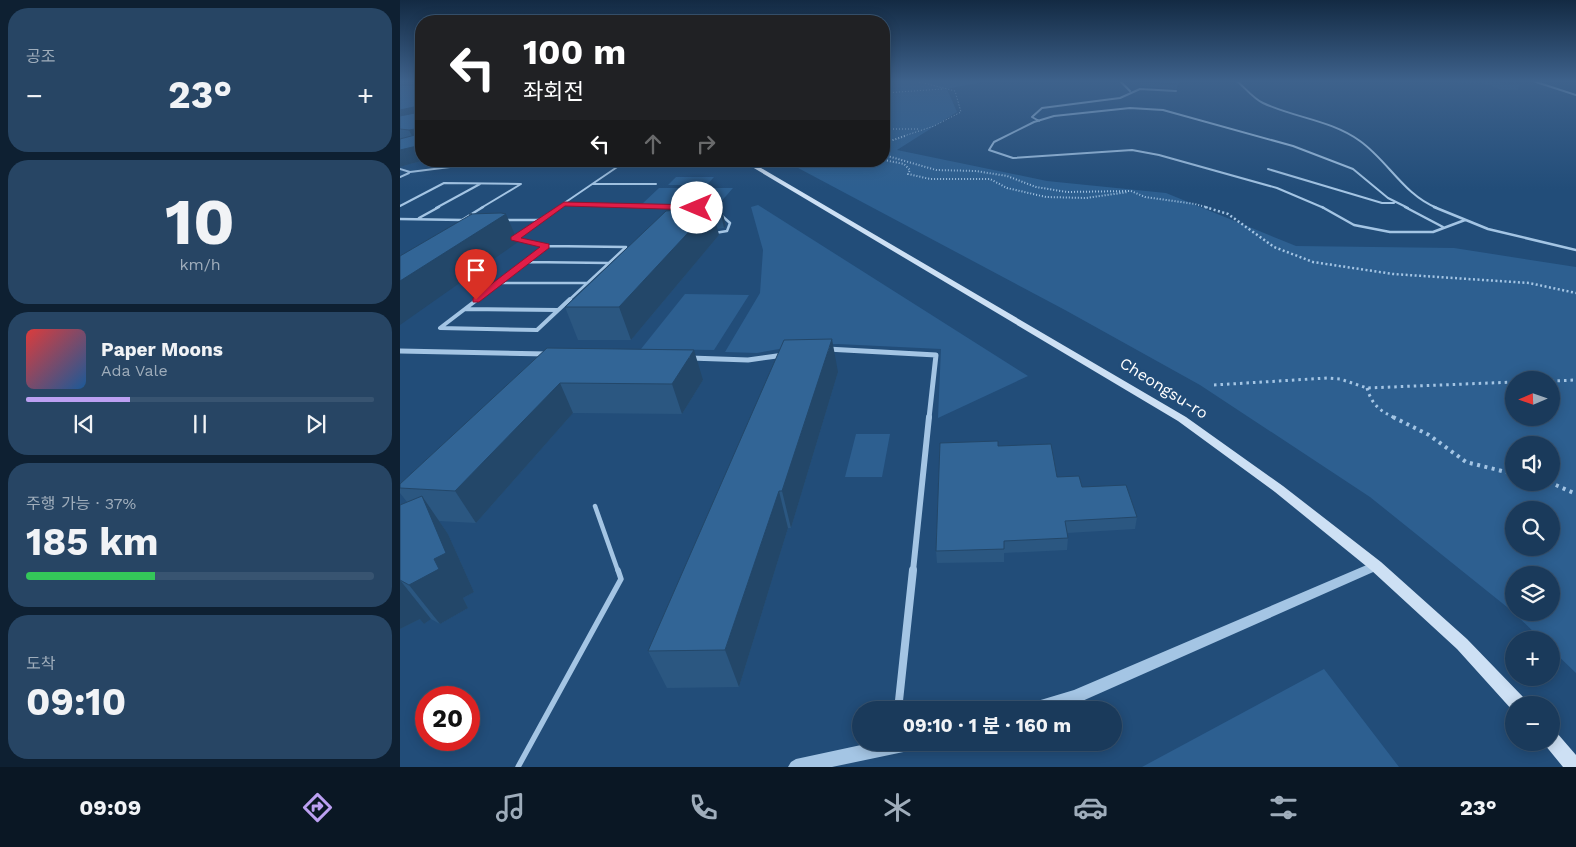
<!DOCTYPE html>
<html lang="ko">
<head>
<meta charset="utf-8">
<style>
  :root { --surface:#1a3a5b; --page:#274564; --text:#f1f3f6; --muted:#9fadbb; --line:#385471; --accent:#bca0f2 }
  body { margin:0; font-family:"Work Sans","Noto Sans KR",sans-serif; background:var(--page); color:var(--text); height:100vh; display:flex; flex-direction:column; font-size:19px; white-space:nowrap }
  * { box-sizing:border-box; margin:0 }
  p { font-size:16px; color:var(--muted) }
  .icon { flex:none; width:28px; height:28px; fill:none; stroke:currentColor; stroke-width:2; stroke-linecap:round; stroke-linejoin:round }
  .map { position:relative; flex:1; overflow:hidden }
  .drawer { display:flex; flex-direction:column; gap:8px; padding:8px; background:#0e2032; width:400px }
  .drawer>* { flex:none }
  .guide { position:absolute; left:15px; top:15px; width:475px; height:152px; border-radius:20px; box-shadow:0 2px 12px #0003,0 0 0 1px var(--line); background:#202124; color:#fff; overflow:hidden }
  .needle { width:32px; rotate:268deg }
  .buttons { position:absolute; left:1105px; top:371px; display:grid; gap:10px }
  .buttons a { display:grid; place-items:center; width:55px; height:55px; border-radius:50%; background:var(--surface); box-shadow:0 2px 12px #0003,0 0 0 1px var(--line); font-size:25px }
  .speed { position:absolute; left:15px; top:686px; display:flex; gap:10px; font-size:25px; font-weight:700; text-align:center }
  .speed>* { display:grid; place-content:center; width:65px; height:65px; border-radius:50%; background:var(--surface); box-shadow:0 2px 12px #0003,0 0 0 1px var(--line); line-height:1 }
  .speed .limit { border:8px solid #d22; background:#fff; color:#111 }
  .pin { position:absolute; display:grid; place-items:center; width:42px; height:42px; color:#fff; margin:-51px -21px; border-radius:50% 50% 50% 0; rotate:-45deg; box-shadow:0 0 5px #0007 }
  .pin .icon { rotate:45deg }
  .me { position:absolute; width:55px; margin:-28px; rotate:270deg; stroke-linejoin:round; filter:drop-shadow(0 0 4px #0008) }
  .turn { display:flex; align-items:center; gap:18px; height:105px; padding:0 25px; font-size:22px }
  .turn .icon { width:65px; height:65px; stroke-width:2.5 }
  .turn b { display:block; font-size:35px; line-height:42px }
  .lanes { display:flex; align-items:center; height:48px; padding:0 25px; background:#0003; justify-content:center; gap:25px; direction:ltr }
  .lanes .off { opacity:.35 }
  .big { font-size:38px; font-weight:700; line-height:1.1 }
  .drawer .card { flex:1; display:flex; flex-direction:column; justify-content:center; gap:8px; min-width:0; padding:0 18px; border-radius:20px; background:var(--page) }
  .drawer .dial { align-items:center; gap:0 }
  .dial b { font-size:65px; line-height:1 }
  .song { display:flex; align-items:center; gap:15px }
  .cover { width:60px; height:60px; border-radius:8px; background:linear-gradient(135deg,hsl(0 70% 55%),hsl(210 70% 35%)) }
  .played { height:5px; border-radius:2px; background:linear-gradient(90deg,var(--accent) 30%,var(--line) 30%) }
  .keys { display:flex; justify-content:space-around; direction:ltr }
  .heat { display:flex; justify-content:space-between; align-items:center; font-size:28px; direction:ltr }
  .charge { height:8px; border-radius:4px; background:linear-gradient(90deg,#34c759 37%,var(--line) 0) }
  .trip { position:absolute; left:452px; top:701px; width:270px; height:50px; border-radius:25px; background:var(--surface); box-shadow:0 2px 12px #0003,0 0 0 1px var(--line); font-weight:700; line-height:50px; text-align:center }
  .dock { display:flex; height:80px; justify-content:space-around; align-items:center; background:#0a1724; color:var(--muted) }
  .dock .icon { width:35px; height:35px }
  .dock .selected { color:var(--accent) }
  .dock b { font-size:22px; color:var(--text) }
  main { display:flex; flex:1; min-height:0 }
  .map>svg:first-child { display:block }
  .green { fill:#2d5f90; fill-rule:evenodd }
  .lines { fill:none; stroke-linecap:round; stroke-linejoin:round }
  .path-far4 { stroke:#a4c5e4; stroke-width:1; stroke-dasharray:1 2; stroke-linecap:butt }
  .path-far3 { stroke:#a4c5e4; stroke-width:2; stroke-dasharray:1 2; stroke-linecap:butt }
  .path-far2 { stroke:#a4c5e4; stroke-width:2.5; stroke-dasharray:2 2.5; stroke-linecap:butt }
  .path-far1 { stroke:#a4c5e4; stroke-width:3; stroke-dasharray:2.5 4; stroke-linecap:butt }
  .path { stroke:#a4c5e4; stroke-width:4; stroke-dasharray:3 4.5; stroke-linecap:butt }
  .service-far4 { stroke:#a4c5e4; stroke-width:2 }
  .service-far3 { stroke:#a4c5e4; stroke-width:2.5 }
  .service-far2 { stroke:#a4c5e4; stroke-width:4 }
  .service-far1 { stroke:#a4c5e4; stroke-width:4.5 }
  .service { stroke:#a4c5e4; stroke-width:5.5 }
  .minor-far2 { stroke:#a4c5e4; stroke-width:5 }
  .minor-far1 { stroke:#a4c5e4; stroke-width:6 }
  .minor { stroke:#a4c5e4; stroke-width:8 }
  .tertiary { fill:#a4c5e4; fill-rule:evenodd }
  .secondary { fill:#cde0f4; fill-rule:evenodd }
  .wall { fill:#2b5781 }
  .shaded-wall { fill:#234769 }
  .building { fill:#326596; stroke:#234769 }
  .route { fill:#e11d48; stroke:#92132f }
  .labels { text-anchor:middle; dominant-baseline:central; stroke-width:5; stroke-linejoin:round; paint-order:stroke }
  .street-label { font-size:16px; fill:#fff; stroke:#224d79 }
</style>
</head>
<body>
<main>
<section class="drawer">
<div class="card"><p>공조</p>
<div class="heat"><a>−</a><b class="big">23°</b><a>+</a></div>
</div>
<div class="card dial"><b>10</b><p>km/h</p></div>
<div class="card">
<div class="song"><i class="cover"></i><div><b>Paper Moons</b><p>Ada Vale</p></div></div>
<div class="played"></div>
<div class="keys"><svg class="icon" aria-label="previous" viewBox="0 0 24 24"><path d="M18 5L8 12l10 7zM5 5v14"/></svg><svg class="icon" aria-label="pause" viewBox="0 0 24 24"><path d="M8 5v14M16 5v14"/></svg><svg class="icon" aria-label="next" viewBox="0 0 24 24"><path d="M6 5l10 7-10 7zM19 5v14"/></svg></div>
</div>
<div class="card"><p>주행 가능 · 37%</p><b class="big">185 km</b><div class="charge"></div></div>
<div class="card"><p>도착</p><b class="big">09:10</b></div>
</section>
<div class="map">
<svg width="1176" height="767" viewBox="0 0 1176 767">
  <rect width="100%" height="100%" fill="#224d79"/>
  <!-- green -->
  <path class="green" d="M484,81H586L547,89L557,112L497,150L647,181L766,193L896,246L1054,248L1176,267V673L1151,649V640H1142L1112,611L970,497L800,385L665,310L385,161H484ZM1114,380H1151V418H1114ZM1114,445H1151V482H1114ZM1114,510H1151V548H1114ZM1114,575H1151V612H1114Z
    M276,177H314L307,185H268Z
    M259,188H333L319,204L241,205Z
    M358,205L628,376L538,418L541,349L438,344L402,345L357,353L325,352L360,293L363,250L351,207Z
    M285,294L349,295L314,350L241,349Z
    M456,434H490L482,477H445Z
    M924,669L999,767H742Z"/>
  <g class="lines">
    <!-- path-far4 -->
    <path class="path-far4" d="M484,93L543,89
      M484,129H518
      M501,137L534,126L561,112L555,91L516,81"/>
    <!-- path-far3 -->
    <path class="path-far3" d="M484,143L505,136
      M484,155L536,170L576,171L607,176L636,187L667,192L731,191L745,197L795,204L809,208
      M484,160L504,164L510,170L508,174L530,179H590L607,188L646,197L686,198L728,192"/>
    <!-- path-far2 -->
    <path class="path-far2" d="M805,207L828,214L874,247L913,262L993,274L1129,283L1176,293"/>
    <!-- path-far1 -->
    <path class="path-far1" d="M1151,381L1176,380
      M814,385L927,378L940,379L967,388L1114,382
      M967,388C972,405 980,411 995,418"/>
    <!-- path -->
    <path class="path" d="M993,417L1029,435L1066,462L1114,474
      M1149,482L1176,494"/>
    <!-- service-far4 -->
    <path class="service-far4" d="M720,81L730,91
      M837,81C845,88 854,99 863,103C895,118 931,120 960,141C988,161 1004,195 1037,208
      M1133,81L1176,95
      M639,121L632,117L642,108L720,98L740,89L776,91
      M0,169L10,172L98,161
      M868,169L982,203H994
      M0,177L9,173
      M193,184H256
      M164,204L279,207
      M0,206L44,183L121,184L81,208
      M36,208L80,184
      M157,208L226,161
      M924,208L877,188L759,155L732,150L613,158L589,150L594,142L634,122L654,116L730,108L763,110L893,146L953,169L988,198L1008,208"/>
    <!-- service-far3 -->
    <path class="service-far3" d="M922,207L954,225L990,232H1033L1065,220
      M1005,207L1043,227
      M1034,207L1088,229L1176,250
      M19,218L39,207
      M0,219L63,220
      M62,220L83,207
      M105,220H141
      M315,233L327,231L330,223L321,215
      M147,246L226,247L169,300
      M147,246L114,238L159,207
      M126,262L209,263
      M99,283H187
      M76,300L147,246"/>
    <!-- service-far2 -->
    <path class="service-far2" d="M78,299L40,328L137,330L170,299
      M65,309L158,310"/>
    <!-- service-far1 -->
    <path class="service-far1" d="M195,506L218,571"/>
    <!-- service -->
    <path class="service" d="M118,767L221,579L218,570"/>
    <!-- minor-far2 -->
    <path class="minor-far2" d="M427,349L536,355L529,418
      M0,351L147,354
      M290,358L348,360L384,355"/>
    <!-- minor-far1 -->
    <path class="minor-far1" d="M513,571L529,417"/>
    <!-- minor -->
    <path class="minor" d="M498,710L513,570"/>
    <!-- tertiary -->
    <path class="tertiary" d="M976,561L980,563L982,566L980,569L680,702L654,710H622L624,705L674,690Z
      M475,742H520L518,747L513,750L432,767H388L391,762L396,759Z"/>
    <!-- secondary -->
    <path class="secondary" d="M342,161H349L786,417L883,486L981,562L1067,639L1125,699L1127,705H1114L1113,711L1057,649L971,570L875,492L778,421Z
      M1151,730L1157,733L1176,755V767H1163L1145,745L1144,742H1151Z"/>
  </g>
  <!-- wall -->
  <path class="wall" d="M0,81H21V161L0,167Z
    M784,81L777,89L740,86V82Z
    M1052,81H1121L1118,90H1101L1084,83H1057Z
    M319,199L326,226L324,228L317,229L319,235L231,340H178L165,307L276,210L274,203Z
    M147,348L303,380L282,414L173,413L76,523L39,521L48,534L74,592L63,598L68,608L40,624L31,619L24,624L20,619L0,629V505L7,502L0,493V484Z
    M438,372L391,528H388L339,687L267,688L248,651Z
    M598,446L657,477L682,487L737,517L735,529L667,533L668,538L667,550L604,553V562L537,563L536,551Z"/>
  <!-- shaded-wall -->
  <path class="shaded-wall" d="M781,81H784L777,89L778,84Z
    M14,107L20,120L0,124V110Z
    M15,129L21,142L16,144L9,130Z
    M17,146L21,152V161L0,167V150Z
    M24,161H73L27,167Z
    M319,199L326,226L324,228L318,201Z
    M312,207L319,235L231,340L219,307Z
    M106,214L118,242L0,325V281Z
    M432,339L438,372L391,528L382,491Z
    M294,350L303,380L282,414L272,384Z
    M160,383L173,413L76,523L55,491Z
    M379,491L388,528L339,687L325,650Z
    M22,496L48,534L74,592L63,598L68,608L40,624L9,585L34,559Z
    M0,580L31,619L24,624L0,595Z
    M0,595L20,619L0,629Z"/>
  <!-- building -->
  <path class="building" d="M17,81H21V152H20L17,146L0,150V139L15,135L18,132L15,129L9,130L0,129V116L15,113L18,109L14,107L0,110V85H16L18,83Z
    M741,81H781L778,84L740,82Z
    M1099,81H1121V83H1104Z
    M279,199H319L318,201L274,203Z
    M312,207L219,307H165L266,211Z
    M101,213L106,214L0,281V256L72,214H69Z
    M432,339L382,491H379L325,650L248,651L384,340Z
    M147,348L294,350L272,384L160,383L55,491L0,488V484Z
    M598,441V446L651,444L657,477L679,476L682,487L726,485L737,517L665,521L668,538L604,541V549L536,551L540,443Z
    M22,496L46,553L34,559L39,569L9,585L0,580V505Z"/>
  <!-- sky -->
  <linearGradient id="sky" x2="0" y2="1"><stop stop-color="#132a43"/><stop offset="0.43" stop-color="#3e628c"/><stop offset="1" stop-color="#3e628c" stop-opacity="0"/></linearGradient>
  <rect width="1176" height="189" fill="url(#sky)"/>
  <!-- route -->
  <path class="route" d="M164,202L297,205L300,208L297,210L165,206L121,238L149,244V248L79,302H73V298L140,247L111,240V237Z"/>
  <g class="labels">
    <!-- street labels -->
    <g class="street-label">
      <text transform="translate(764 388) rotate(32)">Cheongsu-ro</text>
    </g>
  </g>
</svg>
<div class="buttons">
<a><svg class="needle" viewBox="-14 -14 28 28"><path d="M0-13l5 13h-10z" fill="#e53935"/><path d="M0 13l5-13h-10z" fill="#9fadbb"/></svg></a>
<a><svg class="icon" aria-label="sound" viewBox="0 0 24 24"><path d="M4 9h4l5-4v14l-5-4H4zM17 9q2 3 0 6"/></svg></a>
<a><svg class="icon" aria-label="search" viewBox="0 0 24 24"><circle cx="10" cy="10" r="6"/><path d="M15 15l6 6"/></svg></a>
<a><svg class="icon" aria-label="layers" viewBox="0 0 24 24"><path d="M12 4l9 5-9 5-9-5zM3 14l9 5 9-5"/></svg></a>
<a>+</a>
<a>−</a>
</div>
<div class="speed"><div class="limit">20</div></div>
<div class="pin" style="left:76px;top:300px;background:#d93025"><svg class="icon" aria-label="arrive" viewBox="0 0 24 24"><path d="M6 21V4h12l-3 4 3 4H6"/></svg></div>
<svg class="me" style="left:297px;top:208px" viewBox="-20 -20 40 40"><circle r="19" fill="#fff"/><path d="M0-13L10 11 0 6-10 11z" fill="#e11d48"/></svg>
<div class="trip">09:10 · 1 분 · 160 m</div>
<div class="guide">
<div class="turn"><svg class="icon" aria-label="left" viewBox="0 0 24 24"><path d="M17 20v-9H6M10 6l-5 5 5 5"/></svg><div><b>100 m</b>좌회전</div></div>
<div class="lanes"><svg class="icon" aria-label="left" viewBox="0 0 24 24"><path d="M17 20v-9H6M10 6l-5 5 5 5"/></svg><svg class="icon off" aria-label="ahead" viewBox="0 0 24 24"><path d="M12 20V5M6 11l6-6 6 6"/></svg><svg class="icon off" aria-label="right" viewBox="0 0 24 24"><path d="M7 20v-9h11M14 6l5 5-5 5"/></svg></div>
</div>
</div>
</main>
<nav class="dock">
<b>09:09</b>
<svg class="icon selected" aria-label="directions" viewBox="0 0 24 24"><path d="M12 3l9 9-9 9-9-9zM9 14v-3h6M13 9l2 2-2 2"/></svg>
<svg class="icon" aria-label="music" viewBox="0 0 24 24"><path d="M9 18V5l10-2v13"/><circle cx="6" cy="18" r="3"/><circle cx="16" cy="16" r="3"/></svg>
<svg class="icon" aria-label="phone" viewBox="0 0 24 24"><path d="M5 4h4l2 5-3 2q2 4 5 5l2-3 5 2v4C11 20 4 13 5 4z"/></svg>
<svg class="icon" aria-label="climate" viewBox="0 0 24 24"><path d="M12 3v18M4 7l16 10M4 17L20 7"/></svg>
<svg class="icon" aria-label="car" viewBox="0 0 24 24"><path d="M5 17H2v-5l4-1 3-4h7l3 4 3 1v5h-3M9 17h6M6 11h13"/><circle cx="7" cy="17" r="2"/><circle cx="17" cy="17" r="2"/></svg>
<svg class="icon" aria-label="filters" viewBox="0 0 24 24"><path d="M4 7h16M4 17h16"/><circle cx="9" cy="7" r="2"/><circle cx="15" cy="17" r="2"/></svg>
<b>23°</b>
</nav>
</body>
</html>
